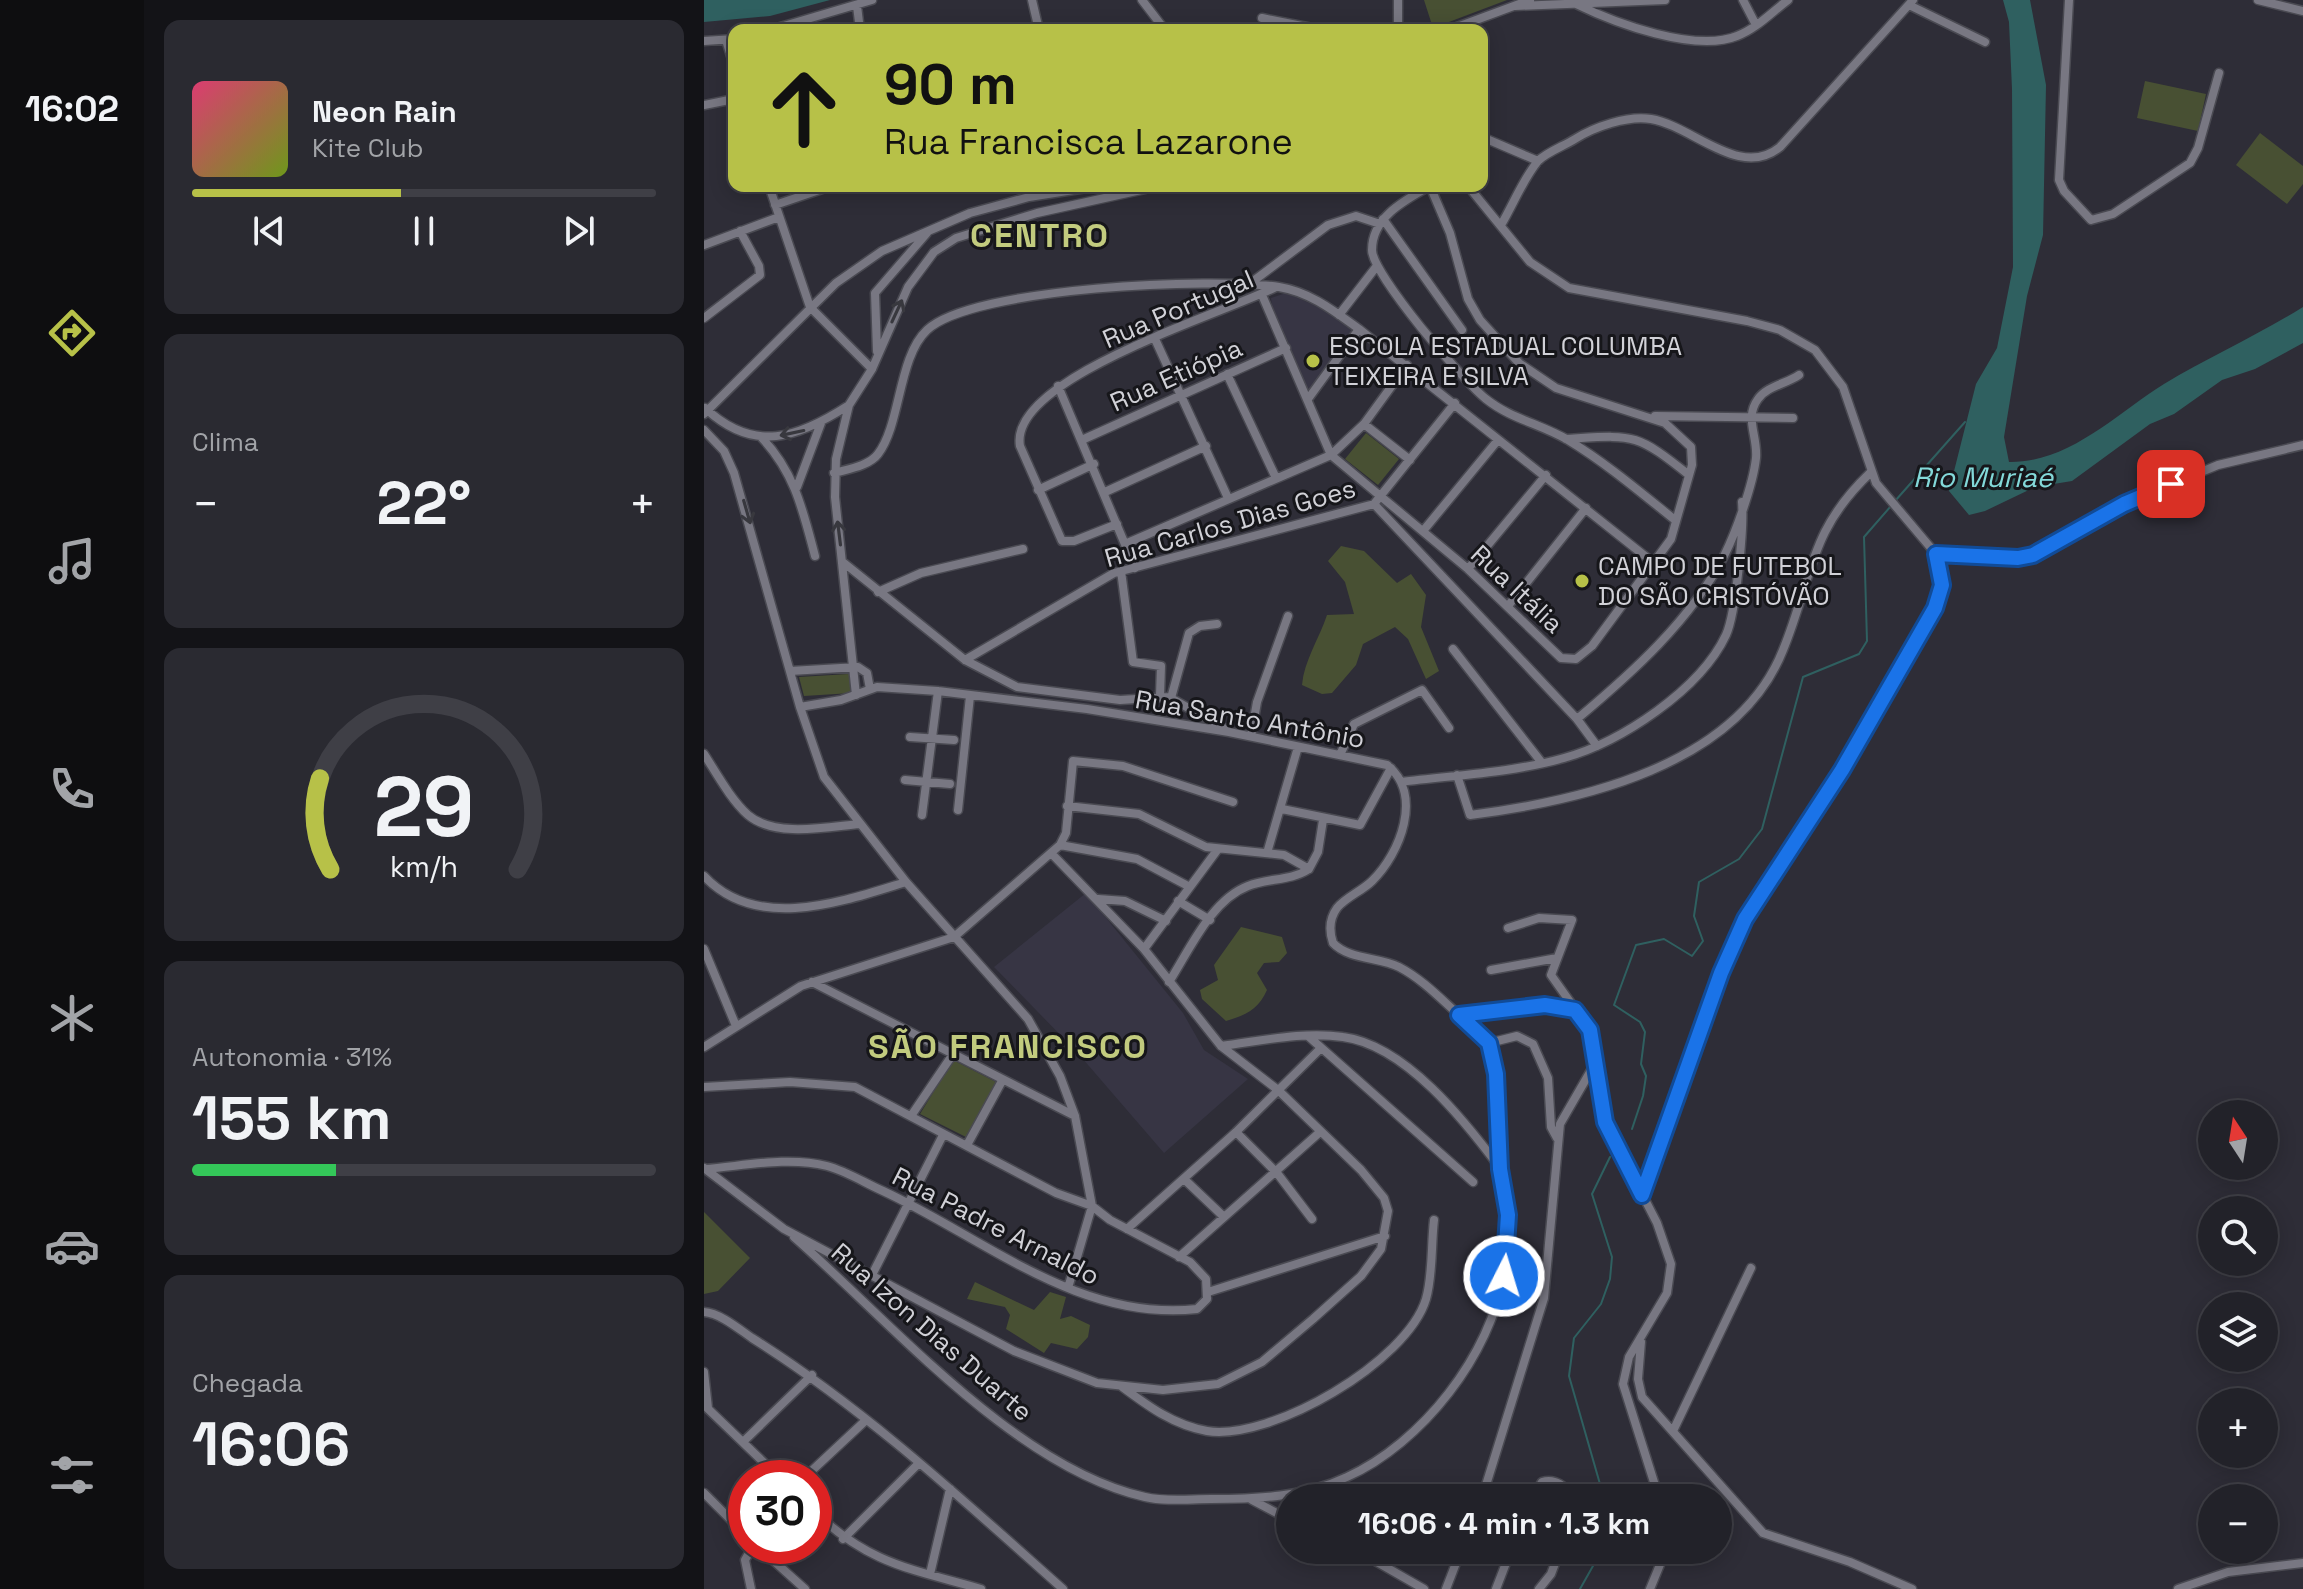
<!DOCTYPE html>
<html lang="pt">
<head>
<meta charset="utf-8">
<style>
  :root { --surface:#222229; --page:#2a2a31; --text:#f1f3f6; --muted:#a2a4a8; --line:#3f3f46; --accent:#b7c148 }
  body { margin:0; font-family:"Space Grotesk",sans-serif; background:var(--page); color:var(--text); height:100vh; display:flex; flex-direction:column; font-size:30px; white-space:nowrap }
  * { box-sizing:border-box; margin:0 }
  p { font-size:26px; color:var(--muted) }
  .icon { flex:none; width:44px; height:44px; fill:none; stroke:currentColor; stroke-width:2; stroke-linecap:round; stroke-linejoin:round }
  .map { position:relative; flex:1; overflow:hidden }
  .panel { display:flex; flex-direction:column; gap:20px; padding:20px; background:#131317; width:560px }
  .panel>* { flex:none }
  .guide { position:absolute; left:24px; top:24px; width:760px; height:168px; border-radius:16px; box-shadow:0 4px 20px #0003,0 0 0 2px var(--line); background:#b7c148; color:#111; overflow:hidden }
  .needle { width:52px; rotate:348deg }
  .controls { position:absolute; left:1494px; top:1100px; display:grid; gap:16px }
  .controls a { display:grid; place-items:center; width:80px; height:80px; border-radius:50%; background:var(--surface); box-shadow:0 4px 20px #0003,0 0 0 2px var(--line); font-size:40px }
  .speed { position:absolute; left:24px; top:1460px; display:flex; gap:16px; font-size:40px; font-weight:700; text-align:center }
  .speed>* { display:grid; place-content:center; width:104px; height:104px; border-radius:50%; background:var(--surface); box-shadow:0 4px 20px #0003,0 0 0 2px var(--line); line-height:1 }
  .speed .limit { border:12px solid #d22; background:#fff; color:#111 }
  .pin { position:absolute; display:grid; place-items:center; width:68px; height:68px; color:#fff; margin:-34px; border-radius:16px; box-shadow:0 4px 12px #0006 }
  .me { position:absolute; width:88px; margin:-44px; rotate:5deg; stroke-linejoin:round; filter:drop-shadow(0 0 6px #0008) }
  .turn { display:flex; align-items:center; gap:28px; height:168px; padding:0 24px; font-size:36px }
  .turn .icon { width:104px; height:104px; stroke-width:2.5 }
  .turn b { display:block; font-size:56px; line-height:68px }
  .big { font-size:60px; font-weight:800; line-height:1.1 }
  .panel .card { flex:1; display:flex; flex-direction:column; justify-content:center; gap:12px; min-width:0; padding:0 28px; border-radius:16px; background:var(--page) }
  .panel .dial { align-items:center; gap:0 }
  .dial svg { height:208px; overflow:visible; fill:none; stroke:var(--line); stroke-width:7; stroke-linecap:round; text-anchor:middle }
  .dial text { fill:var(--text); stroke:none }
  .song { display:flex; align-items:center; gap:24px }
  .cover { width:96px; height:96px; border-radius:12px; background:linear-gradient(135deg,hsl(340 70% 55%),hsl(80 70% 35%)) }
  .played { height:8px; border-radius:4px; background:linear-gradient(90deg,var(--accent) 45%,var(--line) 45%) }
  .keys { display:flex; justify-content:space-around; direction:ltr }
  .heat { display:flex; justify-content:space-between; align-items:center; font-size:44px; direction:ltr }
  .charge { height:12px; border-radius:6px; background:linear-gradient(90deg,#34c759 31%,var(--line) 0) }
  .trip { position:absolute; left:572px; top:1484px; width:456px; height:80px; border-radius:40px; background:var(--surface); box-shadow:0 4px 20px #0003,0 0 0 2px var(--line); font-weight:800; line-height:80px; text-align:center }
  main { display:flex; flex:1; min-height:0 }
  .tab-bar { display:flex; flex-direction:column; width:144px; justify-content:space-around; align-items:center; background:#0e0e10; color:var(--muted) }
  .tab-bar .icon { width:56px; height:56px }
  .tab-bar .active { color:var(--accent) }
  .tab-bar b { font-size:36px; color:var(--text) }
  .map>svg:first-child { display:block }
  .built { fill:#373544 }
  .green { fill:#485033 }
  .water { fill:#2f6060 }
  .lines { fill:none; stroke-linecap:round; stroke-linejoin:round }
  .stream { stroke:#2f6060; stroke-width:2 }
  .minor-casing { stroke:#4a4a52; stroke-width:11 }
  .minor { stroke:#787782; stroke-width:8 }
  .oneway { stroke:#38383e }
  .route-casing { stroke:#114b97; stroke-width:20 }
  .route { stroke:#1a73e8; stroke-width:14 }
  .poi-dot { fill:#b7c148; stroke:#16161a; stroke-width:3 }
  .labels { text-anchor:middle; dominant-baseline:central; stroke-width:6; stroke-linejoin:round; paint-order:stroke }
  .street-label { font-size:26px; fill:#d1d1d7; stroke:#16161a }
  .poi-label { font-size:26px; fill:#d1d1d7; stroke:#16161a; text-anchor:start }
  .water-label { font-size:28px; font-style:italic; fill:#83d9d9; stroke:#16161a }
  .district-label { font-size:34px; font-weight:bold; letter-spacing:2px; fill:#c2cb7e; stroke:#16161a }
</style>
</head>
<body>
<main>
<nav class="tab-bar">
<b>16:02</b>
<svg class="icon active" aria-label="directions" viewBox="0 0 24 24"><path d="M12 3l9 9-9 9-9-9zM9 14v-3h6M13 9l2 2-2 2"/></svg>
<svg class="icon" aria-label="music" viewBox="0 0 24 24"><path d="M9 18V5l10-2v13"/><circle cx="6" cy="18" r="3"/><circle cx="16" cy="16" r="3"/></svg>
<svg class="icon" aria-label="phone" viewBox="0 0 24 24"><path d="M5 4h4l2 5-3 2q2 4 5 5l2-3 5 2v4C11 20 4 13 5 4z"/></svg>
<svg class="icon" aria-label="climate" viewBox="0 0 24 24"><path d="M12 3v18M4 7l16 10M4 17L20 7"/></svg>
<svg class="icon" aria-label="car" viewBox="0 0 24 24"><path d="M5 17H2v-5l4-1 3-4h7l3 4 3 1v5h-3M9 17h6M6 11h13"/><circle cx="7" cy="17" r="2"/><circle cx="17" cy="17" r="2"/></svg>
<svg class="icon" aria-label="filters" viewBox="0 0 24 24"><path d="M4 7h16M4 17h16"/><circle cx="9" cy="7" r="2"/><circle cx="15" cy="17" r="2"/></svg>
</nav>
<section class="panel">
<div class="card">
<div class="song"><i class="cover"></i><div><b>Neon Rain</b><p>Kite Club</p></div></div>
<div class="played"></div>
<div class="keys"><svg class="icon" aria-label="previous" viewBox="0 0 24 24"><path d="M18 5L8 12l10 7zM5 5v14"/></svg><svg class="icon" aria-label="pause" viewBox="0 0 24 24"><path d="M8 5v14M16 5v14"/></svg><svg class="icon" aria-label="next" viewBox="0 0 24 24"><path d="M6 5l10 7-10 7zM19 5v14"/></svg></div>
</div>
<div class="card"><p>Clima</p>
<div class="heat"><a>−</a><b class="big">22°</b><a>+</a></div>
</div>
<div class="card dial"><svg viewBox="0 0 100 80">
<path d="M14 69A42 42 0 1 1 86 69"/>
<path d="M14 69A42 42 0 0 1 10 34" stroke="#b7c148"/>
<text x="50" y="56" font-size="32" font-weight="700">29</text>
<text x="50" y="72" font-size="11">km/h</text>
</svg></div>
<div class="card"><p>Autonomia · 31%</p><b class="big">155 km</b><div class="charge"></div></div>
<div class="card"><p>Chegada</p><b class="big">16:06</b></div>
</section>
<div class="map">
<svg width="1599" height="1589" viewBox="0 0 1599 1589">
  <rect width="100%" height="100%" fill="#2e2d37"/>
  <!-- built -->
  <path class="built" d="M582,293L620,309L649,331L604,392L568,308L567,298Z
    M382,893L479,1013L500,1050L544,1079L460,1153L372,1051L290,967Z"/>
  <!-- green -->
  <path class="green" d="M720,0H803L729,28Z
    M1441,81L1502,94L1494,131L1433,118Z
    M1556,133L1599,166V184L1583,204L1532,165Z
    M662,433L695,459L674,485L641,459Z
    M637,546L660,551L693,583L707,574L722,595L717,627L735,671L722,679L704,639L691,627L659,644L652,665L628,693L618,694L598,685C600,661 615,639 623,615L650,614L641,582L624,561Z
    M145,674L148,693L100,696L95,677Z
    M537,927L578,937L583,953L575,962L560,963L553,973L563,990C554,1010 542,1015 522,1021L498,999L496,990L514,980L510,965Z
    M249,1060L294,1083L262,1137L216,1114Z
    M0,1212L46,1258L14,1291L0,1294Z
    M271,1282L330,1310L346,1292L362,1297L356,1319L367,1316L386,1325L384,1337L373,1349L347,1343L340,1353L302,1329L306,1315L301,1307L263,1299Z"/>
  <!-- water -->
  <path class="water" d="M0,0H126L66,16L0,22Z
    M1299,0H1326L1342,85L1339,235L1323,296L1300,437L1305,462C1365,463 1412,414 1460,384C1505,357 1554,335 1599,307V343L1551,369L1518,380L1470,414L1446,424L1368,481L1331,487L1281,511L1265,515L1245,491L1272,384L1293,348L1309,267L1308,89L1305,22Z"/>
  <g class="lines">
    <!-- stream -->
    <path class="stream" d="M1191,501L1261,422
      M928,1129L939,1096L942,1076L937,1064L941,1032L936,1022L910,1005L932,945L960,939L988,956L999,941L990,916L995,882L1035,859L1058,829L1099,677L1155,654L1163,641L1160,537L1187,506
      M900,1498L865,1376L870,1338L897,1304L906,1279L908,1257L888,1194L906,1157
      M876,1589L898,1550"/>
    <!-- minor casing -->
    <g class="minor-casing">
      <path id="minor" d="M328,0L335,30
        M438,0L461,30
        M694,0V30
        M1039,0L1052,25
        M1365,0L1355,180L1360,191L1387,220L1409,214L1486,163L1494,148L1515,73
        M1554,0L1599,11
        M872,4C911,23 991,53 1033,36C1052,29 1068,12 1084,0
        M1205,5L1281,42
        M153,6L156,30
        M811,6L961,0
        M558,18L618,30
        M66,30L168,0
        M745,30L826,0
        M22,40L30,66
        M0,41L30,39
        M0,105L30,99
        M778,137L834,161
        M65,186L106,307L168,369
        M764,186L826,262L865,288L1043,321L1076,330L1111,350L1139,387L1172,483L1232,554C1238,574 1240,589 1231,608L1138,770L1041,919L1017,973L938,1195
        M390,188L415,186
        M71,205L127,186
        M679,219L758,330
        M797,225C809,205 819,179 834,161C843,152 860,146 871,139C890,127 924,115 947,119C989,126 1036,180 1076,147L1209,0
        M0,245L75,217
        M544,285L624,225L652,216L676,224
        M558,295L627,455L660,424L703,365
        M635,315L672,267
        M0,318L56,275L55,266L36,231
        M451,339L524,498
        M173,351L171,293L223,233
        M523,374L572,478
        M354,386L431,568
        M604,399L655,329
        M1,408C50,454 94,438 145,405
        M0,414L132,283L178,251L266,213L325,197L395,186
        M951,416L1089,418
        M660,424L706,460
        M0,430L20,451L30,473L96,707L120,777L202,882L324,1019L356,1076L371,1116L388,1206L364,1288
        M58,438C91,473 99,511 111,556
        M380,439L582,348
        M862,439C930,435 931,432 985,475
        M130,473C144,469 165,466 174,454C197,424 194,357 223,330C269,287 510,277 575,287C606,292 630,311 655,329L951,564
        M93,487L117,423
        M334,490L390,464
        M401,492L502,446
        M670,504L873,719L893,746
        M413,524L370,541H358L316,446C304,378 521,313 572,287
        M719,531L794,440
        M421,544L627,455L764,569L857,658L872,659L888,646L967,539L988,465L987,447L961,423L852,388L815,363L776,320L764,299L746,233L726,186C701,200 668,217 668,250C668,274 760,382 782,399C807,419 837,424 864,440C902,463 936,492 971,520
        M1232,554L1283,558L1329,555L1420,504L1514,465L1599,445
        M140,563L261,660L313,687L416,700L465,697L523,730
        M764,569L842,475
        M417,571L429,662L457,666L456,696
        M174,592L217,573L319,549
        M804,606L882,508
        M749,649L838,763
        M261,660L410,573L670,504L751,403
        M86,671L154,667L163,673L166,689
        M152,695L131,497L132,459L145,405L168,369L204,287L230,252L252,238L333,213L455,186
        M467,698L485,633L496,626L513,624
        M96,707L137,700L173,687L234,691L383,709L525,732L683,765C720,794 696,854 668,881C658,891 642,897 633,908C625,919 625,931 629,943C645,960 676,957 695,967C718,979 736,998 755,1015L841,1005L871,1010
        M873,719C928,673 987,620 1020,556C1032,532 1049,485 1052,458C1054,436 1040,418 1054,399C1063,386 1082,384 1095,375
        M547,736L553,702L584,616
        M206,737L250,740
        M0,754C13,774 27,800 44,815C71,838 123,827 155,824
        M636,755L650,724L718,690L745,728
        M753,775L766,815C876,801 1033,766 1079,650C1109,577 1104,532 1166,473
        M201,780L246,784
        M697,782C751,775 807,773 860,758C917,742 996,690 1022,635C1032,613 1040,528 1038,502
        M363,806L435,814L502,847L580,855L605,869
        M578,809L656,825L687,768
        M254,810L266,696
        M218,815L234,691
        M356,845L362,833L369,761L419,766L529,802
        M563,853L594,747
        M0,876C53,933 140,901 202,882
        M394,899L421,901L462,921
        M474,901L506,920
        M0,949L32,1026
        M440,949L514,849
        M787,970L853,958
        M108,982L371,1116
        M465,982C485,951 507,900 544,886C564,878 587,881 605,869L614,852L619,820
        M604,1036L769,1182
        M785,1043L813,1036L829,1044L844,1078L847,1127L853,1138
        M517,1046C557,1041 600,1031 639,1037C701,1045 761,1121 796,1168
        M0,1047L97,986L250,937L356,845L433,859L484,886
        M893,1060L901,1122L953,1223L967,1264L963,1293L925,1357L919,1384L955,1498
        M0,1087L86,1082L151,1087L352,1193L388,1206L406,1220L486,1262L502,1279L503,1299L493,1309C375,1322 280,1238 179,1191C161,1183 142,1171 123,1166C84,1156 40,1166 1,1169
        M207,1116L249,1054
        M532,1132L573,1173L608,1219
        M263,1145L298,1081
        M0,1168L80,1229L310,1351L393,1383L459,1390L514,1384L558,1362L609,1319L657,1276L677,1249L684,1211L680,1198L657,1170L574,1090L517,1046L440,949L347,853
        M480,1179L520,1217
        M423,1229L532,1132L616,1049
        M90,1237C188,1323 312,1468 441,1497C462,1502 485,1499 507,1499C553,1499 601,1497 643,1477C718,1443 787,1355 800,1273C806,1235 798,1202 796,1165C794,1128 801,1079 785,1045C781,1035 763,1025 755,1015
        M475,1257L616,1132
        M168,1275L239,1135
        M504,1292L681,1236
        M0,1312C16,1313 35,1329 48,1338C161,1409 260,1501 359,1589
        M937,1342L934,1379L938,1397L1059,1533L1146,1562L1208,1589
        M0,1372L4,1408
        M417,1386C444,1406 469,1425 503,1431C567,1441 703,1362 722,1299C729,1275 727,1245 730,1220
        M0,1405L76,1478
        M969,1431L1047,1268
        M40,1441L108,1375
        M100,1478L161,1421
        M0,1493L42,1535
        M778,1498L840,1298L856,1124L893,1060L886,1030L847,975L868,920L835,918L804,928
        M828,1498L838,1482C851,1478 862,1486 868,1498
        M548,1500L586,1520
        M110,1511C164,1564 208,1569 277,1589
        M139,1539L214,1464
        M53,1546L101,1589
        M652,1550L720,1589
        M226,1574L246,1489
        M47,1589L41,1560L49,1546
        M742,1589L757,1550
        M792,1589L807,1550
        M835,1589L847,1574L856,1550
        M946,1589L962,1550
        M1474,1589L1524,1572L1599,1563"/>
    </g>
    <!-- minor -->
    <use href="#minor" class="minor"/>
  </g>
  <!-- one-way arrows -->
  <defs><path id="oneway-shaft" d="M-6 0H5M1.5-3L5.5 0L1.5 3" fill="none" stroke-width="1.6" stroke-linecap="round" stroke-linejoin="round" transform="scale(2)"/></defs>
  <g class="oneway">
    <use href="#oneway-shaft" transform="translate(193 311) rotate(-65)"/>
    <use href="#oneway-shaft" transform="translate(88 433) rotate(168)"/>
    <use href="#oneway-shaft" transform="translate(43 512) rotate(74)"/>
    <use href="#oneway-shaft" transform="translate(135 533) rotate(-97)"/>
  </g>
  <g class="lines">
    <!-- route casing -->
    <g class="route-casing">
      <path id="route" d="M800,1276L804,1215L796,1169L792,1074L785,1043L755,1015L841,1005L871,1010L886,1030L901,1122L938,1195L1017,973L1041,919L1138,770L1231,608L1238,585L1232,554L1314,558L1329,555L1420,504L1467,484"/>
    </g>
    <!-- route -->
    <use href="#route" class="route"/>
  </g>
  <!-- markers -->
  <g class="poi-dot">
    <circle cx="609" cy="361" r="8"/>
    <circle cx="878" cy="581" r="8"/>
  </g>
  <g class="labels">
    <!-- street labels -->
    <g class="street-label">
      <text transform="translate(474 309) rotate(-23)">Rua Portugal</text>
      <text transform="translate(472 375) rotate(-24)">Rua Etiópia</text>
      <text transform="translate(526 523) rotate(-16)">Rua Carlos Dias Goes</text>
      <text transform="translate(813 589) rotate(43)">Rua Itália</text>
      <text transform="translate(546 719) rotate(10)">Rua Santo Antônio</text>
      <text transform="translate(292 1226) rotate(27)">Rua Padre Arnaldo</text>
      <text transform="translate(228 1332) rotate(41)">Rua Izon Dias Duarte</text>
    </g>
    <!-- poi labels -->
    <g class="poi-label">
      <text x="625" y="346">ESCOLA ESTADUAL COLUMBA<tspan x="625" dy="30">TEIXEIRA E SILVA</tspan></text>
      <text x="894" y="566">CAMPO DE FUTEBOL<tspan x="894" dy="30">DO SÃO CRISTÓVÃO</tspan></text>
    </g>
    <!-- water labels -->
    <g class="water-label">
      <text x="1279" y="477">Rio Muriaé</text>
    </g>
    <!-- district labels -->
    <g class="district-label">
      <text x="336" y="235">CENTRO</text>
      <text x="304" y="1046">SÃO FRANCISCO</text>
    </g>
  </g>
</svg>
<div class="controls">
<a><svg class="needle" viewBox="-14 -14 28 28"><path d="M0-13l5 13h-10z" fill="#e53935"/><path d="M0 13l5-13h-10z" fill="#a2a4a8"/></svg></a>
<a><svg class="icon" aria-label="search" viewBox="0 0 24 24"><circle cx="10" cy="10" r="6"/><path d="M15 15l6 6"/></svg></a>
<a><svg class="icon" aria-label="layers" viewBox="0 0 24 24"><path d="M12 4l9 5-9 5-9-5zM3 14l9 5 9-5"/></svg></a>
<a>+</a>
<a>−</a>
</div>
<div class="speed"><div class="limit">30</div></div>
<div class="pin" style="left:1467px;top:484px;background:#d93025"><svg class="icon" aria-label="arrive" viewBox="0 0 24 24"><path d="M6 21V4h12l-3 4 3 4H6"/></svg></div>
<svg class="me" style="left:800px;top:1276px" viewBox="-20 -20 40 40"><circle r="17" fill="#1a73e8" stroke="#fff" stroke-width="3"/><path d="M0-11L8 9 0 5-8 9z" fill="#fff"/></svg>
<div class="trip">16:06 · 4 min · 1.3 km</div>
<div class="guide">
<div class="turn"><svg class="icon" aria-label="ahead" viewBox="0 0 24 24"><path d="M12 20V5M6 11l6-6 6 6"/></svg><div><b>90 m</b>Rua Francisca Lazarone</div></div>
</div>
</div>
</main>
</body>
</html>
